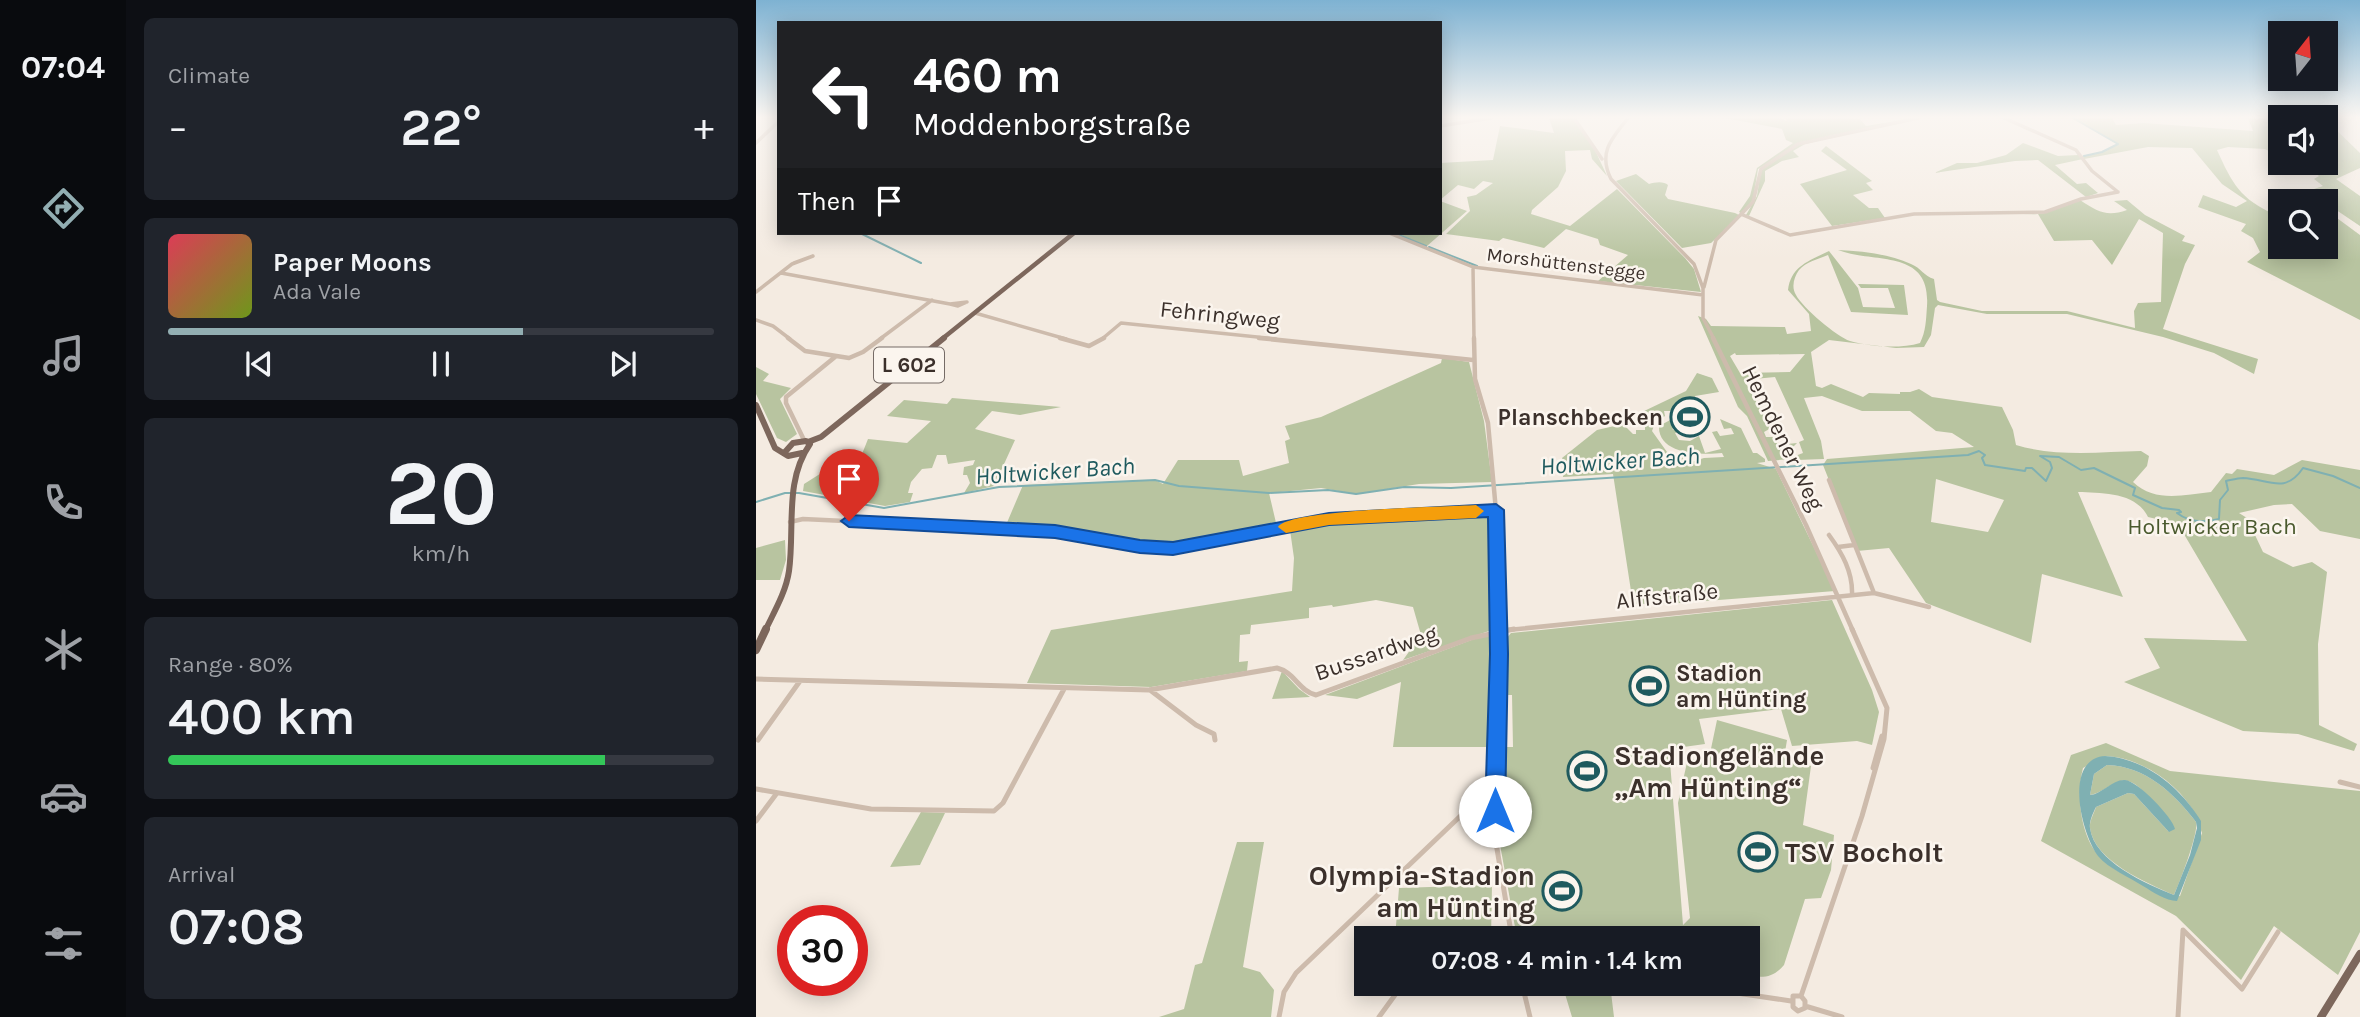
<!DOCTYPE html>
<html lang="en">
<head>
<meta charset="utf-8">
<style>
  :root { --surface:#171b24; --page:#20242c; --text:#f1f3f6; --muted:#9ea1a6; --line:#363941; --accent:#92aeb2 }
  body { margin:0; font-family:Karla,sans-serif; background:var(--page); color:var(--text); height:100vh; display:flex; flex-direction:column; font-size:26px; white-space:nowrap }
  * { box-sizing:border-box; margin:0 }
  p { font-size:23px; color:var(--muted) }
  .icon { flex:none; width:38px; height:38px; fill:none; stroke:currentColor; stroke-width:2; stroke-linecap:round; stroke-linejoin:round }
  .map { position:relative; flex:1; overflow:hidden }
  .sheet { display:flex; flex-direction:column; gap:18px; padding:18px; background:#0d0f14; width:630px }
  .sheet>* { flex:none }
  .banner { position:absolute; left:21px; top:21px; width:665px; height:214px; border-radius:0px; box-shadow:0 4px 18px #0003; background:#202124; color:#fff; overflow:hidden }
  .needle { width:46px; rotate:17deg }
  .fabs { position:absolute; left:1512px; top:21px; display:grid; gap:14px }
  .fabs a { display:grid; place-items:center; width:70px; height:70px; border-radius:0px; background:var(--surface); box-shadow:0 4px 18px #0003; font-size:35px }
  .speed { position:absolute; left:21px; top:905px; display:flex; gap:14px; font-size:35px; font-weight:700; text-align:center }
  .speed>* { display:grid; place-content:center; width:91px; height:91px; border-radius:50%; background:var(--surface); box-shadow:0 4px 18px #0003; line-height:1 }
  .speed .limit { border:10px solid #d22; background:#fff; color:#111 }
  .pin { position:absolute; display:grid; place-items:center; width:60px; height:60px; color:#fff; margin:-72px -30px; border-radius:50% 50% 50% 0; rotate:-45deg; box-shadow:0 0 7px #0007 }
  .pin .icon { rotate:45deg }
  .me { position:absolute; width:77px; margin:-38px; rotate:0deg; stroke-linejoin:round; filter:drop-shadow(0 0 5px #0008) }
  .turn { display:flex; align-items:center; gap:24px; height:147px; padding:0 21px; font-size:32px }
  .turn .icon { width:91px; height:91px; stroke-width:2.5 }
  .turn b { display:block; font-size:49px; line-height:60px }
  .then { display:flex; align-items:center; height:66px; padding:0 21px; background:#0003; gap:14px; font-size:26px }
  .big { font-size:52px; font-weight:600; line-height:1.1 }
  .sheet .tile { flex:1; display:flex; flex-direction:column; justify-content:center; gap:10px; min-width:0; padding:0 24px; border-radius:10px; background:var(--page) }
  .sheet .dial { align-items:center; gap:0 }
  .dial b { font-size:91px; line-height:1 }
  .song { display:flex; align-items:center; gap:21px }
  .cover { width:84px; height:84px; border-radius:10px; background:linear-gradient(135deg,hsl(350 70% 55%),hsl(80 70% 35%)) }
  .played { height:7px; border-radius:4px; background:linear-gradient(90deg,var(--accent) 65%,var(--line) 65%) }
  .keys { display:flex; justify-content:space-around; direction:ltr }
  .heat { display:flex; justify-content:space-between; align-items:center; font-size:38px; direction:ltr }
  .charge { height:10px; border-radius:5px; background:linear-gradient(90deg,#34c759 80%,var(--line) 0) }
  .trip { position:absolute; left:598px; top:926px; width:406px; height:70px; border-radius:0px; background:var(--surface); box-shadow:0 4px 18px #0003; font-weight:600; line-height:70px; text-align:center }
  main { display:flex; flex:1; min-height:0 }
  .tab-bar { display:flex; flex-direction:column; width:126px; justify-content:space-around; align-items:center; background:#090b0e; color:var(--muted) }
  .tab-bar .icon { width:49px; height:49px }
  .tab-bar .current { color:var(--accent) }
  .tab-bar b { font-size:32px; color:var(--text) }
  .map>svg:first-child { display:block }
  .green { fill:#b8c4a0; fill-rule:evenodd }
  .water { fill:#7fb0b2; fill-rule:evenodd }
  .lines { fill:none; stroke-linecap:round; stroke-linejoin:round }
  .stream { stroke:#7fb0b2; stroke-width:2 }
  .minor-far2 { stroke:#cdbbac; stroke-width:3.5 }
  .minor-far1 { stroke:#cdbbac; stroke-width:4.5 }
  .minor { stroke:#cdbbac; stroke-width:5 }
  .major-far2 { stroke:#7d675c; stroke-width:4.5 }
  .major-far1 { stroke:#7d675c; stroke-width:6 }
  .major { stroke:#7d675c; stroke-width:8 }
  .route { fill:#1a73e8; stroke:#114b97; stroke-width:2 }
  .slow { fill:#f59e0b }
  .labels { text-anchor:middle; dominant-baseline:central; stroke-width:5; stroke-linejoin:round; paint-order:stroke }
  .far-street-label { font-size:19px; fill:#3b302b; stroke:#fbf5ee }
  .shield { fill:#fbf5ee; stroke:#756b66; stroke-width:2 }
  .shield-label { font-size:21px; font-weight:bold; fill:#3b302b }
  .street-label { font-size:23px; fill:#3b302b; stroke:#fbf5ee }
  .poi-label { font-size:23px; font-weight:bold; fill:#3b302b; stroke:#fbf5ee; text-anchor:end }
  .park-label { font-size:23px; fill:#4a5a2e; stroke:#fbf5ee }
  .water-label { font-size:24px; font-style:italic; fill:#1f5a5e; stroke:#fbf5ee }
  .near-poi-label { font-size:28px; font-weight:bold; fill:#3b302b; stroke:#fbf5ee; text-anchor:start }
</style>
</head>
<body>
<main>
<nav class="tab-bar">
<b>07:04</b>
<svg class="icon current" aria-label="directions" viewBox="0 0 24 24"><path d="M12 3l9 9-9 9-9-9zM9 14v-3h6M13 9l2 2-2 2"/></svg>
<svg class="icon" aria-label="music" viewBox="0 0 24 24"><path d="M9 18V5l10-2v13"/><circle cx="6" cy="18" r="3"/><circle cx="16" cy="16" r="3"/></svg>
<svg class="icon" aria-label="phone" viewBox="0 0 24 24"><path d="M5 4h4l2 5-3 2q2 4 5 5l2-3 5 2v4C11 20 4 13 5 4z"/></svg>
<svg class="icon" aria-label="climate" viewBox="0 0 24 24"><path d="M12 3v18M4 7l16 10M4 17L20 7"/></svg>
<svg class="icon" aria-label="car" viewBox="0 0 24 24"><path d="M5 17H2v-5l4-1 3-4h7l3 4 3 1v5h-3M9 17h6M6 11h13"/><circle cx="7" cy="17" r="2"/><circle cx="17" cy="17" r="2"/></svg>
<svg class="icon" aria-label="filters" viewBox="0 0 24 24"><path d="M4 7h16M4 17h16"/><circle cx="9" cy="7" r="2"/><circle cx="15" cy="17" r="2"/></svg>
</nav>
<section class="sheet">
<div class="tile"><p>Climate</p>
<div class="heat"><a>−</a><b class="big">22°</b><a>+</a></div>
</div>
<div class="tile">
<div class="song"><i class="cover"></i><div><b>Paper Moons</b><p>Ada Vale</p></div></div>
<div class="played"></div>
<div class="keys"><svg class="icon" aria-label="previous" viewBox="0 0 24 24"><path d="M18 5L8 12l10 7zM5 5v14"/></svg><svg class="icon" aria-label="pause" viewBox="0 0 24 24"><path d="M8 5v14M16 5v14"/></svg><svg class="icon" aria-label="next" viewBox="0 0 24 24"><path d="M6 5l10 7-10 7zM19 5v14"/></svg></div>
</div>
<div class="tile dial"><b>20</b><p>km/h</p></div>
<div class="tile"><p>Range · 80%</p><b class="big">400 km</b><div class="charge"></div></div>
<div class="tile"><p>Arrival</p><b class="big">07:08</b></div>
</section>
<div class="map">
<svg width="1604" height="1017" viewBox="0 0 1604 1017">
  <rect width="100%" height="100%" fill="#f4ebe1"/>
  <!-- green -->
  <path class="green" d="M793,118H817C833,135 842,156 851,176L836,159L834,150L809,151L810,171L802,187L776,210L775,214L814,226L861,189L929,258L938,269L945,292L842,281L872,255L844,245L842,239L810,229L788,248L747,238L743,241L690,234L714,211L711,197L720,195L737,183L727,181L718,189L702,185L684,200V163L737,160L744,126L798,133Z
    M969,118H1023L1031,121L1029,118L1104,119L1110,126L1158,118L1049,144L1037,151L1043,157L1026,161L1009,171V181L993,216L990,215L1001,196L1005,170L1024,156L1002,169L997,200L986,214L983,212L994,196L1001,168L1037,143L1030,140L1026,129Z
    M1316,118H1356L1360,125L1388,123L1497,131L1492,118H1524V157L1509,149L1472,147L1461,150C1476,183 1484,199 1518,214L1524,212V247H1570V210L1604,235V320L1491,262L1504,252L1497,238L1485,231L1490,224L1442,207L1447,195L1480,207L1491,201L1466,184L1436,148L1392,147L1328,159L1326,156L1345,152L1361,144Z
    M1570,120L1604,153V168L1580,179L1604,196V226L1552,191L1567,186L1558,179L1563,176L1544,163H1570Z
    M1267,143L1302,156L1322,155L1316,147L1327,159L1299,165L1321,184L1330,183L1342,193L1330,197L1282,160L1259,161L1178,173L1201,163H1221L1250,155Z
    M1070,146L1116,181L1110,183L1117,190L1097,195L1113,208H1122L1129,218L1076,226L1044,184L1091,170L1065,151Z
    M880,174L893,184C899,182 908,181 912,185L909,195L912,199L979,213L983,215L982,218L955,243L926,248L860,181Z
    M1324,200C1342,212 1351,217 1371,210L1358,201L1371,200L1389,215L1429,236L1426,241L1439,245L1429,264L1407,329L1502,359L1498,374L1458,353L1407,337L1311,314H1231L1182,305L1179,308L1175,335L1168,347L1140,348L1073,340L1055,352L1060,386L1066,388L1075,384L1107,397L1113,393L1144,394V392H1154L1163,389L1176,397L1246,407L1257,430L1260,445C1300,457 1344,452 1385,451L1393,456L1391,466L1377,482C1399,503 1427,495 1455,492L1470,473L1476,474L1481,469L1518,475L1546,460L1604,470V539L1564,531L1536,504L1518,505L1483,513L1491,518L1507,552L1537,567L1556,562L1571,572L1562,644L1563,725L1601,744L1598,751L1542,734L1487,731L1368,682L1404,668L1388,638L1491,641L1422,524L1392,517C1380,492 1346,493 1322,492L1367,597L1286,574L1275,643L1170,603L1133,548L1101,551L1067,465L1071,459L1218,447L1196,433L1180,431L1154,411H1106L1066,396L1048,398L1065,441L1068,459L1040,460L1039,456L1047,453L1043,442L1048,440L1019,377L988,380L1015,428L1008,432L1010,437H1017L1022,445L1041,443L1033,451L1034,459L1012,461L991,416L982,407L942,316L950,319L955,326L1029,327L1031,334L1055,331L1053,314L1032,290C1035,266 1053,261 1073,251L1102,288L1107,307L1139,308L1132,288H1105L1102,284L1148,285L1152,315L1095,312L1072,255C1062,259 1050,262 1043,270C1038,277 1035,287 1040,295C1046,307 1081,337 1094,341C1114,347 1144,349 1164,343C1170,331 1170,320 1171,306C1175,248 1118,264 1082,250C1106,251 1133,254 1155,264C1165,268 1168,276 1178,279L1181,300L1184,302L1226,311H1311L1379,328L1378,311L1382,303L1405,302L1407,233L1383,219L1356,265L1336,240L1298,241L1282,214L1267,215L1289,213ZM979,353L980,355L1049,354L1034,372L984,373L974,356ZM1180,479L1248,500L1232,532L1175,522Z
    M684,201L711,211L671,246L640,233H684Z
    M686,358L713,362L728,421L736,482L663,484L600,494L565,488L513,493L521,527L438,543L402,546L302,528L250,525L267,485L399,480L407,484L422,460H483L487,476L533,463L529,441L534,439L529,426L565,417L685,363Z
    M0,367L13,374L7,381L35,388L24,399L41,434L30,442L21,438L0,394Z
    M941,373L956,378L963,392L939,396L942,404L925,406L926,411H908L909,416L899,423L896,431L921,466L927,464H922L918,457L930,455L935,462L948,458L968,457L966,453C946,455 902,455 903,426L918,418L922,426L916,429L924,432L919,433L923,440L934,441L943,436L949,453L965,449L956,432L961,431L964,436L978,434L975,428L968,429L964,419L985,428L997,453H1001L1009,459V462L1001,463L1020,469L1079,591L911,604H877L857,474L807,477L806,458L841,430L867,424L877,434H880V430H889V425L884,424V413L930,391Z
    M196,398L305,407L264,415L236,411L219,429L259,440L238,486L208,493L214,483L211,475H207L208,467L217,465L219,460L192,464L190,455H181L176,468L166,469L155,482L152,493H157L154,502L129,506L47,491L48,484L86,460L106,454L112,439L151,443L175,421L131,416L148,400L191,404Z
    M735,513L739,629L647,660L665,635L657,607L620,600L577,607L576,605L553,608V618L495,625L494,634L484,635L483,662L492,661L491,671L395,687L271,683L295,630L536,591L538,558L534,530L573,522Z
    M29,540L30,560L24,580H0V548Z
    M1076,600L1116,690L1123,712L1116,745L1101,741L1036,746L1025,709L943,719L949,744L913,749L927,925L934,918L922,803L932,758L952,763L961,720L1031,740L1028,758L1055,766L1047,825L1078,835L1075,870L1065,898L1049,899L1028,965C1018,977 1007,979 992,975V938H761L743,839V800L748,794V747H757L756,695H748L749,640L755,633Z
    M726,636H741V699L734,700L731,747H637L645,682L601,699L569,695Z
    M526,671L543,689L554,697L516,699Z
    M1350,743L1414,771L1604,791V932L1582,975L1518,926L1485,980L1420,916L1285,841L1315,755ZM1349,756C1382,757 1417,780 1435,807C1440,815 1443,825 1446,833L1424,896C1405,898 1395,890 1379,880C1368,874 1356,869 1347,860C1324,840 1320,795 1327,768Z
    M1351,765C1389,766 1418,793 1440,822C1443,833 1423,884 1418,895C1391,883 1338,861 1334,828C1333,822 1338,813 1340,807L1372,793L1378,794L1413,832C1404,817 1385,776 1365,781C1354,784 1345,793 1334,795L1338,774Z
    M165,812L189,813L164,865L134,867Z
    M481,842H508L487,967L504,972L518,990L515,1017H403L428,1009L439,965L446,963Z
    M736,885L735,938H639L643,888Z
    M806,984H854L858,1017H816Z"/>
  <!-- water -->
  <path class="water" d="M1349,756C1389,758 1425,788 1445,821V840L1421,901C1410,901 1397,892 1387,886C1373,877 1353,869 1342,856C1325,833 1307,759 1349,756ZM1351,765C1389,766 1418,793 1440,822L1441,828L1434,855L1418,895C1390,884 1338,861 1334,828C1333,822 1337,813 1340,807L1372,793L1378,794L1413,832L1419,829C1417,818 1382,781 1369,780C1357,779 1346,794 1334,795L1338,774Z"/>
  <g class="lines">
    <!-- stream -->
    <path class="stream" d="M1317,118L1362,144L1346,152L1328,156
      M104,233L165,263
      M638,233L670,246
      M673,247L721,266
      M0,502L29,493H43L128,508L243,487L399,480L423,486L513,493L572,490L600,494L648,487L695,488L1212,455L1223,451L1229,455L1226,458L1229,465L1269,471L1270,468H1276L1290,481L1296,468L1294,462L1284,456L1303,457L1325,470L1338,468L1379,488L1377,495L1406,508L1423,510L1425,512L1421,513C1434,523 1448,523 1463,519L1464,500L1472,490L1470,481C1475,480 1482,478 1487,478C1512,479 1529,495 1547,468L1577,476L1604,488"/>
    <!-- minor-far2 -->
    <path class="minor-far2" d="M818,118L846,159
      M872,118C855,139 842,153 855,179L938,264L947,288V318L958,339
      M1248,118L1320,150L1336,171L1362,192
      M684,126L735,118
      M0,143L23,121
      M987,215L1034,235L1158,214L1289,212L1325,199L1362,192
      M633,233L717,267L947,295
      M717,267L718,339
      M25,273L194,304
      M948,287L960,240L997,202L1005,169L1042,144L1162,118
      M0,292L36,264L57,256L38,263
      M211,302L202,306L194,304Z
      M219,313L310,339
      M0,320L17,326L34,339
      M124,339L176,300
      M346,339L365,323L520,339"/>
    <!-- minor-far1 -->
    <path class="minor-far1" d="M32,338L49,351L93,358L107,352L126,338
      M304,338L333,346L348,338
      M503,338L717,360
      M718,338L719,379L732,423L740,511
      M957,338L1050,525L1097,631
      M48,440L30,403V397L79,357
      M1073,480L1118,593
      M34,522L47,519L299,531L402,548L437,546L573,519L740,511L742,631
      M1073,535C1086,553 1097,572 1096,595
      M1082,547L1098,545
      M742,631L1118,593L1173,607"/>
    <!-- minor -->
    <path class="minor" d="M742,629L743,701L738,831L756,938
      M0,679L393,690L521,668C538,672 543,691 560,695L715,638L758,629
      M394,690L440,725L458,734L459,740
      M2,740L44,681
      M1117,768L1126,736
      M1584,782L1604,787
      M0,789L115,809L238,811L247,803L308,689
      M0,821L21,793
      M766,984L774,1017
      M949,984L974,992L1035,1001
      M1037,996H1045L1049,1001V1008L1042,1011L1037,1007Z
      M1045,996L1106,816L1128,739L1131,708L1096,629
      M1049,1006L1086,1017
      M523,1017L528,992L540,973L739,783
      M623,1017L647,984
      M1422,1017L1427,930L1486,989L1522,932"/>
    <!-- major-far2 -->
    <path class="major-far2" d="M186,339L318,233"/>
    <!-- major-far1 -->
    <path class="major-far1" d="M0,405L19,448L32,456L46,453
      M52,442L65,437L188,338
      M9,631C18,612 30,592 33,571C39,528 28,481 54,444L50,441L37,443L29,452"/>
    <!-- major -->
    <path class="major" d="M0,650L10,629
      M1565,1017L1604,954"/>
  </g>
  <!-- sky -->
  <linearGradient id="sky" x2="0" y2="1"><stop stop-color="#7eb2d2"/><stop offset="0.45" stop-color="#faf6f2"/><stop offset="1" stop-color="#faf6f2" stop-opacity="0"/></linearGradient>
  <rect width="1604" height="260" fill="url(#sky)"/>
  <!-- route -->
  <path class="route" d="M740,504L748,510L752,654L749,811L746,818L739,821L732,818L729,811L734,654L732,517L573,525L417,555L384,553L299,538L93,527L85,521L93,515L299,525L384,540L417,542L573,513Z"/>
  <!-- slow -->
  <path class="slow" d="M720,505L728,511L720,518L573,525L530,533L522,527C533,509 691,507 720,505Z"/>
  <!-- icons -->
  <defs>
    <g id="stadium-ring" transform="scale(2.0125)"><circle r="9.5" fill="#fbf5ee" stroke="#1f5a5e" stroke-width="1.5"/><path d="M0-5a6.5 5 0 1 0 0 10a6.5 5 0 1 0 0-10ZM-3.5-1.8h7v3.6h-7Z" fill="#1f5a5e"/></g>
  </defs>
  <g fill-rule="evenodd">
    <use href="#stadium-ring" x="934" y="417"/>
    <use href="#stadium-ring" x="893" y="686"/>
    <use href="#stadium-ring" x="831" y="771"/>
    <use href="#stadium-ring" x="1002" y="852"/>
    <use href="#stadium-ring" x="806" y="891"/>
  </g>
  <g class="labels">
    <!-- far-street labels -->
    <g class="far-street-label">
      <text transform="translate(810 264) rotate(7)">Morshüttenstegge</text>
    </g>
    <!-- shield labels -->
    <rect class="shield" x="118" y="347.5" width="70" height="35" rx="5"/>
    <g class="shield-label">
      <text x="153" y="365">L 602</text>
    </g>
    <!-- street labels -->
    <g class="street-label">
      <text transform="translate(464 315) rotate(6)">Fehringweg</text>
      <text transform="translate(1027 438) rotate(64)">Hemdener Weg</text>
      <text transform="translate(911 596) rotate(-6)">Alffstraße</text>
      <text transform="translate(620 653) rotate(-19)">Bussardweg</text>
    </g>
    <!-- poi labels -->
    <g class="poi-label">
      <text x="907" y="417">Planschbecken</text>
      <text x="920" y="673" text-anchor="start">Stadion<tspan x="920" dy="26">am Hünting</tspan></text>
    </g>
    <!-- park labels -->
    <g class="park-label">
      <text x="1456" y="526">Holtwicker Bach</text>
    </g>
    <!-- water labels -->
    <g class="water-label">
      <text transform="translate(864 461) rotate(-4)">Holtwicker Bach</text>
      <text transform="translate(299 471) rotate(-4)">Holtwicker Bach</text>
    </g>
    <!-- near-poi labels -->
    <g class="near-poi-label">
      <text x="858" y="755">Stadiongelände<tspan x="858" dy="32">„Am Hünting“</tspan></text>
      <text x="1029" y="852">TSV Bocholt</text>
      <text x="779" y="875" text-anchor="end">Olympia-Stadion<tspan x="779" dy="32">am Hünting</tspan></text>
    </g>
  </g>
</svg>
<div class="fabs">
<a><svg class="needle" viewBox="-14 -14 28 28"><path d="M0-13l5 13h-10z" fill="#e53935"/><path d="M0 13l5-13h-10z" fill="#9ea1a6"/></svg></a>
<a><svg class="icon" aria-label="sound" viewBox="0 0 24 24"><path d="M4 9h4l5-4v14l-5-4H4zM17 9q2 3 0 6"/></svg></a>
<a><svg class="icon" aria-label="search" viewBox="0 0 24 24"><circle cx="10" cy="10" r="6"/><path d="M15 15l6 6"/></svg></a>
</div>
<div class="speed"><div class="limit">30</div></div>
<div class="pin" style="left:93px;top:521px;background:#d93025"><svg class="icon" aria-label="arrive" viewBox="0 0 24 24"><path d="M6 21V4h12l-3 4 3 4H6"/></svg></div>
<svg class="me" style="left:739px;top:811px" viewBox="-20 -20 40 40"><circle r="19" fill="#fff"/><path d="M0-13L10 11 0 6-10 11z" fill="#1a73e8"/></svg>
<div class="trip">07:08 · 4 min · 1.4 km</div>
<div class="banner">
<div class="turn"><svg class="icon" aria-label="left" viewBox="0 0 24 24"><path d="M17 20v-9H6M10 6l-5 5 5 5"/></svg><div><b>460 m</b>Moddenborgstraße</div></div>
<div class="then">Then<svg class="icon" aria-label="arrive" viewBox="0 0 24 24"><path d="M6 21V4h12l-3 4 3 4H6"/></svg></div>
</div>
</div>
</main>
</body>
</html>
